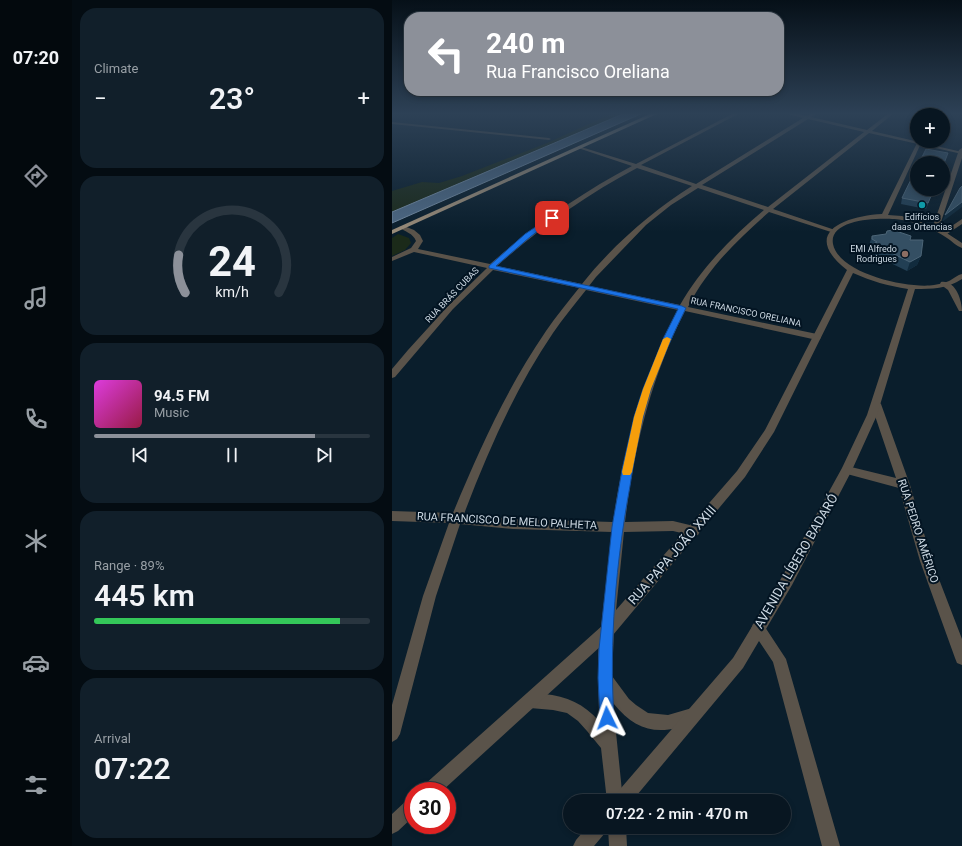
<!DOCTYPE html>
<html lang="en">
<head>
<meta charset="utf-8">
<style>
  :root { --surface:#081621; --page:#111f2a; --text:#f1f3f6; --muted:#989fa5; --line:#29353f; --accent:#8c9099 }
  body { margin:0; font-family:Roboto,sans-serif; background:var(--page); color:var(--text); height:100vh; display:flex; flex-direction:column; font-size:15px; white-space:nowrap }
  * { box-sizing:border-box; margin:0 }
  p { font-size:13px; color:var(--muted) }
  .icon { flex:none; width:22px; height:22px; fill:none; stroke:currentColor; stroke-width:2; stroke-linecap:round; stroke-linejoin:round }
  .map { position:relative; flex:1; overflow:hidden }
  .drawer { display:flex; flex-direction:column; gap:8px; padding:8px; background:#040c12; width:320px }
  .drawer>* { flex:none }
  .banner { position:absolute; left:12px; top:12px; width:380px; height:84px; border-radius:16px; box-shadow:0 2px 6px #0003,0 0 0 1px var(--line); background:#8c9099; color:#fff; overflow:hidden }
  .controls { position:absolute; left:518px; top:108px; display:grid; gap:8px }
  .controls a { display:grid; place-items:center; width:40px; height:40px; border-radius:50%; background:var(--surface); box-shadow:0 2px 6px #0003,0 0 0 1px var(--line); font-size:20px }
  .speed { position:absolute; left:12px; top:782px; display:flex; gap:8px; font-size:20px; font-weight:700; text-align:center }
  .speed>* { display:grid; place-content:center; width:52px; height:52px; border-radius:50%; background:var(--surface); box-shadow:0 2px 6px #0003,0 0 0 1px var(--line); line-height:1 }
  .speed .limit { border:6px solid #d22; background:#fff; color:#111 }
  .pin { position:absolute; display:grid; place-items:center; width:34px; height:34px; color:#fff; margin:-17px; border-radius:8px; box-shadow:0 2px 6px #0006 }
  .me { position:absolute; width:44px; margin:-22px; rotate:357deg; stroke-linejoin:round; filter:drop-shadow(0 0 3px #0008) }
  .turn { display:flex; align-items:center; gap:14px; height:84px; padding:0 16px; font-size:18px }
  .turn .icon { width:52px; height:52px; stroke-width:2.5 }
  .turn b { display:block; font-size:28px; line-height:34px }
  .big { font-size:30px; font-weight:600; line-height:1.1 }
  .drawer .card { flex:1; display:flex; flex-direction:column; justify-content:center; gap:6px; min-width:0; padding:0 14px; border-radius:16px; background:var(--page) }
  .drawer .dial { align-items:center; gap:0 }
  .dial svg { height:104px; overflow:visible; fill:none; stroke:var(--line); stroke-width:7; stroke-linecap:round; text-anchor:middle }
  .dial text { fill:var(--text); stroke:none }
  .song { display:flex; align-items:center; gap:12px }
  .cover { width:48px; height:48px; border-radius:6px; background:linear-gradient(135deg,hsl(300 70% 55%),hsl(340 70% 35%)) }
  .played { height:4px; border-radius:2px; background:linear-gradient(90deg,var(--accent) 80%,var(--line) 80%) }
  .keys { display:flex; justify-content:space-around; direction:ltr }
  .heat { display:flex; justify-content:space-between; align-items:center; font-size:22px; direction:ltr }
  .charge { height:6px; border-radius:3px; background:linear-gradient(90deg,#34c759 89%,var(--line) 0) }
  .trip { position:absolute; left:171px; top:794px; width:228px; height:40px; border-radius:20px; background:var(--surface); box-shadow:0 2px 6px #0003,0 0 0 1px var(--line); font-weight:600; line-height:40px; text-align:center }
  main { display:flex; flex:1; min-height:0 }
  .tab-bar { display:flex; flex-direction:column; width:72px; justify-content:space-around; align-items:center; background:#03090d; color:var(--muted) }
  .tab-bar .icon { width:28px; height:28px }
  .tab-bar .on { color:var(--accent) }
  .tab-bar b { font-size:18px; color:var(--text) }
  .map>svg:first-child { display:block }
  .green { fill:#1b2a19 }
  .water { fill:#4d6883; stroke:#738aa0 }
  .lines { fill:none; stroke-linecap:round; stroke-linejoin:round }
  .minor { fill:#5a534a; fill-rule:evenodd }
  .tertiary { fill:#5a534a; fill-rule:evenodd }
  .primary { fill:#998b78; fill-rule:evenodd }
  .wall { fill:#223f54 }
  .shaded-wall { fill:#112b3d }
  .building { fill:#344f63; stroke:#4c6577 }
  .route { fill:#1a73e8; stroke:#114b97 }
  .slow { fill:#f59e0b }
  .culture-dot { fill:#0f9aa8; stroke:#031422; stroke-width:1.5 }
  .education-dot { fill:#8d6e63; stroke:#031422; stroke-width:1.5 }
  .labels { text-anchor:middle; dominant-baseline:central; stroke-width:4; stroke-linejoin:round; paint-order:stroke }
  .far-poi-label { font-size:9px; fill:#cdd9e3; stroke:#031422 }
  .far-street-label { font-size:9px; fill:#cdd9e3; stroke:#031422 }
  .street-label { font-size:11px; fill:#cdd9e3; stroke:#031422 }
  .near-street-label { font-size:13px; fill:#cdd9e3; stroke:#031422 }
</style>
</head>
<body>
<main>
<nav class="tab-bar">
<b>07:20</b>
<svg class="icon on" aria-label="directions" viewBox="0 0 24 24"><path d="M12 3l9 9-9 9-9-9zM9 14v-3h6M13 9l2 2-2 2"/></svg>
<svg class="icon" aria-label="music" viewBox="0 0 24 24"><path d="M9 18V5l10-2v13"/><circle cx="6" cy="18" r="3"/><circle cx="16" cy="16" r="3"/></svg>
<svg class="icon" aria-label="phone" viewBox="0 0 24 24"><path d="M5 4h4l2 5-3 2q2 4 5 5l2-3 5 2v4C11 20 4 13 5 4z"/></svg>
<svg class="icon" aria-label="climate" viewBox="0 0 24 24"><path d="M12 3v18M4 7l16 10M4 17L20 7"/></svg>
<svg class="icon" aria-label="car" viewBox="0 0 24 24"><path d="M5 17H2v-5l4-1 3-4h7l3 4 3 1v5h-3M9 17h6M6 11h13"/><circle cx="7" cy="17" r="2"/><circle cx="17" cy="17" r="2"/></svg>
<svg class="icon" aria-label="filters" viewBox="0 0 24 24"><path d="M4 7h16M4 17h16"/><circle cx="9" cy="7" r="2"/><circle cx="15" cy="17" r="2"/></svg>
</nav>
<section class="drawer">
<div class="card"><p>Climate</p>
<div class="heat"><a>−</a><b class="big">23°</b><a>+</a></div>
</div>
<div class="card dial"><svg viewBox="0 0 100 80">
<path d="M14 69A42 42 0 1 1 86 69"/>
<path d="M14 69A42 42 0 0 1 9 40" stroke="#8c9099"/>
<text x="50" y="56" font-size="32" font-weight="700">24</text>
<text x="50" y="72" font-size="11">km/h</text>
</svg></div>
<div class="card">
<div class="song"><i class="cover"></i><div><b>94.5 FM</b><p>Music</p></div></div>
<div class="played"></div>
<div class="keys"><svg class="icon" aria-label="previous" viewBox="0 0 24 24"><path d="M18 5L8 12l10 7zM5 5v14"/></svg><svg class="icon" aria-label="pause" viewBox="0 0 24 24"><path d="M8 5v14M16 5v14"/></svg><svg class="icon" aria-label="next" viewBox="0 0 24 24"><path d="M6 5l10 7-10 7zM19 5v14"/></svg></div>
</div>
<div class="card"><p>Range · 89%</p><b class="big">445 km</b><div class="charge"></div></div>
<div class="card"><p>Arrival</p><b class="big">07:22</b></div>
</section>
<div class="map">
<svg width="570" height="846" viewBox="0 0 570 846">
  <rect width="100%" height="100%" fill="#0a1e2c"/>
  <!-- green -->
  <path class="green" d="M221,113H233L0,212V191L30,182L47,183L70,176L155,143Z
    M6,234L17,238L19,243L13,250L0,256V238Z"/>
  <!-- water -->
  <path class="water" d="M233,113H251L0,223V212Z"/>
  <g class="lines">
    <!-- minor -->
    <path class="minor" d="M342,113H348L249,165L304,184L411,118L392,113H402L415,116L419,113H425L419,117L475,130L497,113H502L480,131L570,152V154L477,133L381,209L443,230V232H439L377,212C346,239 315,269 296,307L425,334L429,337L428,339L425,340L293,311C259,377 242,448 233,522L281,521L306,527L308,531L306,535L302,536L281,531L232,532L222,630L220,676L237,699L244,705L256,713L276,715L300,708L305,711L308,716L305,721C270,736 246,734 221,703L231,801H215L209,748L195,731L186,721L175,713L161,710L138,708L133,706L131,701L133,696C139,693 145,694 152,694C175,696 192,704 207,721L206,654L220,532L121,529L68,524L44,596L8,734L5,739L0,742V705L31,596L57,523L0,521V511L61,513C87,450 115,388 154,331C164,316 176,302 187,288L101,270L61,309L3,377L0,378V369L16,350L56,306L95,268L22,252L0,261V257L19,248L24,241C21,233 13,232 7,227L12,226L22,230L28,235L31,241L26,249L98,264C142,226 189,193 240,166L186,148V146L244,164ZM416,119L472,132L376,207L310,185ZM245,168L300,186C260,211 219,247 190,284L105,266C148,228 194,195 245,168ZM306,188L372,210C340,237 309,268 288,305L197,286L204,277L254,225L279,205ZM194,290L286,310C251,376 232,447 221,522L121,519L72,514C96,451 123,389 161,333C171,318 183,304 194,290Z
      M0,122L157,138L159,139L157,140L0,124Z
      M570,219V224L555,234H551V232Z
      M549,282C564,280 570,301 570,311H567L556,290L548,284Z
      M484,400L489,404L518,485L540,561L570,639V665L565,663L563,658L528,561L507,488L455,474L451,473L450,470L451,467L455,466L504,478L479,404Z
      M366,622L371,624L394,659L448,846H430L381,662L359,629L361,624Z
      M216,827H234L235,846H217Z"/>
    <!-- tertiary -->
    <path class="tertiary" d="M540,113H544L543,115H539Z
      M526,141H530L496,215L510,216L541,226L567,150L570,148V158L547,228L570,243V248C564,246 560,241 555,238C542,229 526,223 510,220C495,217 436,217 441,244C447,274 517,289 542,285C547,284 553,283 557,281C561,279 565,275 570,274V279C555,289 540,289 523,289L485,415L460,470L400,585L351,668L240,801H221L223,795L341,658L390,577L450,468L475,415L516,289C496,286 479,281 461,273L382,432L353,477L221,635L50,791H30L32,785L211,625L345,471L373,430L455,270C408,233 452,216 490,214Z
      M21,798V817L6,831L0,834V814L15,800Z
      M195,827H216L213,833L202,846H181L184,840Z"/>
    <!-- primary -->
    <path class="primary" d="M260,113H267L0,234V230Z"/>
  </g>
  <!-- wall -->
  <path class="wall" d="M542,189L534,209L509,204L510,198Z
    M480,236L518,240L529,256L525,265L515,271L478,253L479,249L477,248V245Z"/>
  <!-- shaded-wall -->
  <path class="shaded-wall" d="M570,202V207L550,222L553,215Z
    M529,256L525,265L515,271L518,262Z"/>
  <!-- building -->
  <path class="building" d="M534,149L556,153L551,166V163H527Z
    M525,167V189H542L536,203L510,198Z
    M570,186V202L553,215L568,188Z
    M501,230L519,236L518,240H531L529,256L518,262L481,244L485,242L480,239V236L494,234L495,231Z"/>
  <!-- sky -->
  <linearGradient id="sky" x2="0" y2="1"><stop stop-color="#061018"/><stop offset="0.49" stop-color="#2d4156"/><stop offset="1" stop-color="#2d4156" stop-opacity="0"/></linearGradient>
  <rect width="570" height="232" fill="url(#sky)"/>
  <!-- route -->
  <path class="route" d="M160,216L162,218V219L138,237L104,266L290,306L294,308C281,334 269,361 259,389C249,420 243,454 238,486C224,562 217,641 222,718L220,723L215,725L210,723L208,718L206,678L207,649L220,527L230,470L242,417L251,389L272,337L286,309L97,268V266L133,234Z"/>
  <!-- slow -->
  <path class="slow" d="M275,337L279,339L259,389L251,417L240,472L238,475H231L230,472L242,417L251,389L271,339Z"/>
  <!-- markers -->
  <circle class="culture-dot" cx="530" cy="205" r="4"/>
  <circle class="education-dot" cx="513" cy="254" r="4"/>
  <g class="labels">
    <!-- far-poi labels -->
    <g class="far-poi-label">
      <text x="530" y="217">Edifícios<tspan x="530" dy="10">daas Ortencias</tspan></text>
      <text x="505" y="249" text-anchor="end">EMI Alfredo<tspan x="505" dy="10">Rodrigues</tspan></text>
    </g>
    <!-- far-street labels -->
    <g class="far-street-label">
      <text transform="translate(60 295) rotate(-46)">RUA BRÁS CUBAS</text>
      <text transform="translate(354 312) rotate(12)">RUA FRANCISCO ORELIANA</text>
    </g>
    <!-- street labels -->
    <g class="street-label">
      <text transform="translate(115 521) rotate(3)">RUA FRANCISCO DE MELO PALHETA</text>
      <text transform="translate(526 531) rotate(72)">RUA PEDRO AMÉRICO</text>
    </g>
    <!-- near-street labels -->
    <g class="near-street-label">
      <text transform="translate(280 555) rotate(-49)">RUA PAPA JOÃO XXIII</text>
      <text transform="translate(404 561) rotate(-60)">AVENIDA LÍBERO BADARÓ</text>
    </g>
  </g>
</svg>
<div class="controls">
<a>+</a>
<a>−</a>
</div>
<div class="speed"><div class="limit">30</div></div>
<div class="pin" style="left:160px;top:218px;background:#d93025"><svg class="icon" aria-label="arrive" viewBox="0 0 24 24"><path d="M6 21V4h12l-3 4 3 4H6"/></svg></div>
<svg class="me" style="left:215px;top:718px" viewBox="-20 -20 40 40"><path d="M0-17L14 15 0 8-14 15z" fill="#1a73e8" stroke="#fff" stroke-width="4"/></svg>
<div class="trip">07:22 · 2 min · 470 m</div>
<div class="banner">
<div class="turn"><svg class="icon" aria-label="left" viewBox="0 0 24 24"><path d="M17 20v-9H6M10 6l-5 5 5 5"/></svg><div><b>240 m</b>Rua Francisco Oreliana</div></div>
</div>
</div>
</main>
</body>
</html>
